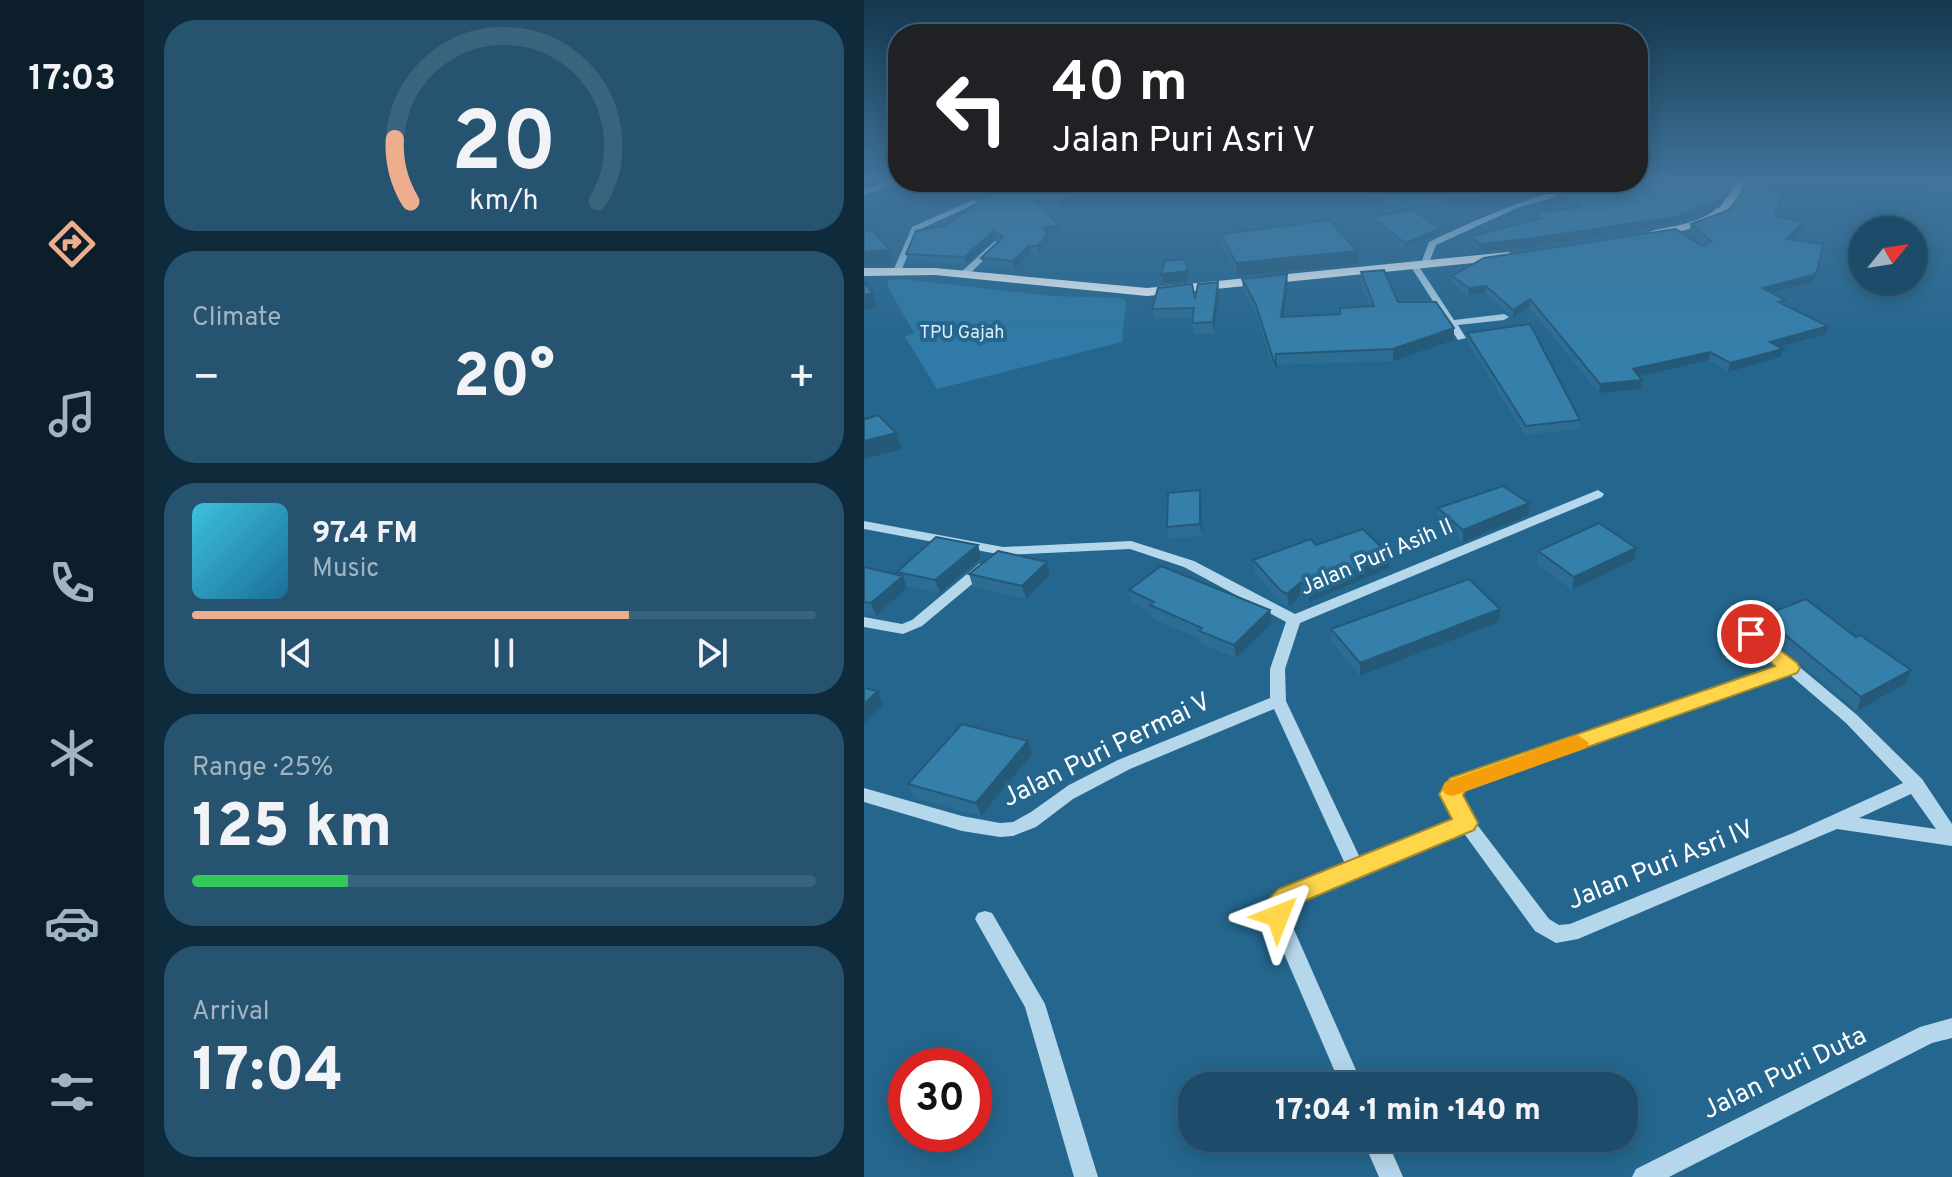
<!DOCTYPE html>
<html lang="en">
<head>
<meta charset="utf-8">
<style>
  :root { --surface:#1c4c6a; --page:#255370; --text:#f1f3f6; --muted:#a0b4c1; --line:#3a637e; --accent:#eead8d }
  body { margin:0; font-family:Overpass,sans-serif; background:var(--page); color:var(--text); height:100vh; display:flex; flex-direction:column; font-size:30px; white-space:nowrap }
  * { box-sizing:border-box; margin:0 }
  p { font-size:26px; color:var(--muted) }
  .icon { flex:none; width:44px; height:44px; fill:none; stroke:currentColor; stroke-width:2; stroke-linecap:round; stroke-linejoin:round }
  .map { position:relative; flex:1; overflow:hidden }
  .details { display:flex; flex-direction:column; gap:20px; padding:20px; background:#0f2a3a; width:720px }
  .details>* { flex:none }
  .banner { position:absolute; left:24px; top:24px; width:760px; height:168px; border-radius:32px; box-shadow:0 4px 20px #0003,0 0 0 2px var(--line); background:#202124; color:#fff; overflow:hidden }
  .needle { width:52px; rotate:60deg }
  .controls { position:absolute; left:984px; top:216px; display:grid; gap:16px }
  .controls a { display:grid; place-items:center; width:80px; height:80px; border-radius:50%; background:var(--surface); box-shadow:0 4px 20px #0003,0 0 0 2px var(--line); font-size:40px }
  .speed { position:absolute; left:24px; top:1048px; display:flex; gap:16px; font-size:40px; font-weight:700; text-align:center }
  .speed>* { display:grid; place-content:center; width:104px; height:104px; border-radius:50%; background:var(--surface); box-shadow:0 4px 20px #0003,0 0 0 2px var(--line); line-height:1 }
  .speed .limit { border:12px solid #d22; background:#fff; color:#111 }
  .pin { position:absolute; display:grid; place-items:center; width:68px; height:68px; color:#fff; margin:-34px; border:4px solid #fff; border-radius:50%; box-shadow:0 2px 8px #0007 }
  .me { position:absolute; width:88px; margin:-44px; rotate:45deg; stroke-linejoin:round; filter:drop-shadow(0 0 6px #0008) }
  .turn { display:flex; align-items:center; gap:28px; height:168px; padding:0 32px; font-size:36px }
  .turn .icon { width:104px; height:104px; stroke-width:2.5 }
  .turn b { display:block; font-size:56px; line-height:68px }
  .big { font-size:60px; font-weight:800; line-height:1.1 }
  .details .card { flex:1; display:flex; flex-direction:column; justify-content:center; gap:12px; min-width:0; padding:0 28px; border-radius:32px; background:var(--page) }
  .details .dial { align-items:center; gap:0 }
  .dial svg { height:208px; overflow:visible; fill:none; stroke:var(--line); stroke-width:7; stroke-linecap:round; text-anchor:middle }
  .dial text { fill:var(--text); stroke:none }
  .song { display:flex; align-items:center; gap:24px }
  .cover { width:96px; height:96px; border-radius:12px; background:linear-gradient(135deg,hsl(190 70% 55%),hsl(200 70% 35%)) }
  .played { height:8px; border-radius:4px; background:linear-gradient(90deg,var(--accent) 70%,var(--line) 70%) }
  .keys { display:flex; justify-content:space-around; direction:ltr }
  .heat { display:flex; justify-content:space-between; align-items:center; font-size:44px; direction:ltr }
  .charge { height:12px; border-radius:6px; background:linear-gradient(90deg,#34c759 25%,var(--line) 0) }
  .trip { position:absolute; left:314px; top:1072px; width:460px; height:80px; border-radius:32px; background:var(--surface); box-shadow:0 4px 20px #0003,0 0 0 2px var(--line); font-weight:800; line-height:80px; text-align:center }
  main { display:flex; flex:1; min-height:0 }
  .tabs { display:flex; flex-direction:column; width:144px; justify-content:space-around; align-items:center; background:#0b1e2a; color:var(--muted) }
  .tabs .icon { width:56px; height:56px }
  .tabs .on { color:var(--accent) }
  .tabs b { font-size:36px; color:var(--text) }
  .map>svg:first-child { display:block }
  .green { fill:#2f7aa6 }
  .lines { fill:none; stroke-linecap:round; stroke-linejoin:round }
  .stream { stroke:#aad4ec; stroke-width:5 }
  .minor { fill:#b5d7eb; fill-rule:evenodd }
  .major { fill:#fafdff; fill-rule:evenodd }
  .wall { fill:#2e6d93 }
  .shaded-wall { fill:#255978 }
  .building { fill:#357fab; stroke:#255978; stroke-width:2 }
  .route { fill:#ffd54a; stroke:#a68a30; stroke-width:2 }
  .slow { fill:#f59e0b }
  .labels { text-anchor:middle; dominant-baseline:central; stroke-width:8; stroke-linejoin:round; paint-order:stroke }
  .far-park-label { font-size:18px; fill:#daedf8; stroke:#25668e }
  .street-label { font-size:22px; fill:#fff; stroke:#25668e }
  .near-street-label { font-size:26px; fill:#fff; stroke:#25668e }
</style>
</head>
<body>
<main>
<nav class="tabs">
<b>17:03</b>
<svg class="icon on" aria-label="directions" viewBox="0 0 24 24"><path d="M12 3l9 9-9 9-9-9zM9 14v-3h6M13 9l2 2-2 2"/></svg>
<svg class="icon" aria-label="music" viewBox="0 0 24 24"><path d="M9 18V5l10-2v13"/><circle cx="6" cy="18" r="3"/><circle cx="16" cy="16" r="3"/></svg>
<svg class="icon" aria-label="phone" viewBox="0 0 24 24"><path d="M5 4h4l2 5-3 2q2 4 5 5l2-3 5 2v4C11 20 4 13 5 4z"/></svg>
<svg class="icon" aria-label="climate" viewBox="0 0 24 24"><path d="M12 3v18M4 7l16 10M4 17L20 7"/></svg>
<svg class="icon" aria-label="car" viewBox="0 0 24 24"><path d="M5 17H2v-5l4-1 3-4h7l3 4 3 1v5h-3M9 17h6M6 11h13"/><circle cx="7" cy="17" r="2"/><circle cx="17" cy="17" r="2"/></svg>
<svg class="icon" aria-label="filters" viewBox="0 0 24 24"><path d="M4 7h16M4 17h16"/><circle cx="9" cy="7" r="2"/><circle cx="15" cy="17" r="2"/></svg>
</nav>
<section class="details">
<div class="card dial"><svg viewBox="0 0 100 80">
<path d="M14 69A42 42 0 1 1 86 69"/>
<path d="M14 69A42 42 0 0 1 8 45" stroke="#eead8d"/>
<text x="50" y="56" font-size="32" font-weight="700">20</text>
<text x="50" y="72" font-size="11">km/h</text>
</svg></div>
<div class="card"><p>Climate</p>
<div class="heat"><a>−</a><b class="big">20°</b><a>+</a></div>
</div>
<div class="card">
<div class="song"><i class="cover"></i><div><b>97.4 FM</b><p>Music</p></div></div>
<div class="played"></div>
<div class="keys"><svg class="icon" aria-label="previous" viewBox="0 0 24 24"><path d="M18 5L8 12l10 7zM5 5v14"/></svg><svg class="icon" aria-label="pause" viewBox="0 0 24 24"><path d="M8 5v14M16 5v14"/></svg><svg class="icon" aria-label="next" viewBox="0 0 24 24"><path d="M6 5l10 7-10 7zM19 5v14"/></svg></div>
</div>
<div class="card"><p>Range · 25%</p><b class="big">125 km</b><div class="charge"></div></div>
<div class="card"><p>Arrival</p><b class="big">17:04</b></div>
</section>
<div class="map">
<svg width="1088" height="1177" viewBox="0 0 1088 1177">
  <rect width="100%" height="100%" fill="#25668e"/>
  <!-- green -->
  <path class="green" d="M482,182H689L535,208Z
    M38,279L188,296L257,298L262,301L258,342L73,389L41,337L50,333L24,287L23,280Z"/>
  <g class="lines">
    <!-- stream -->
    <path class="stream" d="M0,192L32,182"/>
    <!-- minor -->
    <path class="minor" d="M726,182H741L653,208L572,245L563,268L556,266L565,242C617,217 669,195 726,182Z
      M109,200L116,202L54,230L38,269L31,271L30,269L48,227Z
      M131,241L138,243L102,277H96V273Z
      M548,265H554L590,320L640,314L645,317L640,320L594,325L602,338L594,340L547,267Z
      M734,490L740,494L738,497L436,623L421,669L422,701L497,860L591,820L578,794L588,779L916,666L862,620L860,617L862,614H872L993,715L1058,779L1088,824V846L973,829L714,939L692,943L671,931L599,832L424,908V916L499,1086H477L404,916L408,897L482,866L410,709L266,769L209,799L172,827L149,836L136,837L98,831L0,802V788L98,816L136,823L149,822L167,812L205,785L254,760L406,698V669L422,622L320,567L266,549L139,555L0,529V521L139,547L267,541L330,561L431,614ZM925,674L982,723L1039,783L929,833L706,924L695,925L685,919L608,818L596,795L600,789ZM1047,794L1072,829L995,818Z
      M120,563L125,564L127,567L125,570L58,626L39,634L0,627V617L38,624L48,620L115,564Z
      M121,911L128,913L181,1004L234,1177H210L161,1007L111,919L114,913Z
      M1088,1018V1038L1068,1043L805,1177H768L772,1169L1056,1027Z
      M498,1138H522L539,1177H515Z"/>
    <!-- major -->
    <path class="major" d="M872,182H882C864,224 828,230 787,237L781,234C788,230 797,229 806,227C836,222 859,212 872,182Z
      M645,252L651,256L649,259L283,296L71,275L0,276V268H71L283,288Z"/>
  </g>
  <!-- wall -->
  <path class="wall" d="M746,182H868L856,207L810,224L664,247L615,252L608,244V236L671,220V213L705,209L692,201L693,194Z
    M1056,182H1088V204Z
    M155,189H220L197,209L178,208L195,225L197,232L184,234L186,241L174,253H167L150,268L119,265L117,258L136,240L132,238L102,264L44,261L42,254L81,226Z
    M917,199L911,216L938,229L927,240L951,278L947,283L909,293L920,305L962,334L915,347L917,357L864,372L845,360L775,376L778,380L777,389L735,393L665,307L649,318L622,293L604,296L588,283V276L838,246L841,245L825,232L827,224Z
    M507,217L577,233L541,248L507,222Z
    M357,234L493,251V264L373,276L358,247Z
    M497,272L534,302L590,328V340L529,361L413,365L412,377L393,316L379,289L378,279L424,285L420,317L476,315L506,307L497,283Z
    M355,292L350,333L329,334V318L290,319L288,309Z
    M603,333L716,420L715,429L661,435L603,341Z
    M336,490L338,502V536L305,539L303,527Z
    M574,508L664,516L599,542L574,520Z
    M114,545L117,558L76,593L42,586L43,588L12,616L0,615V567L34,575L33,572Z
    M452,545L525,555V568L445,602L438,594L425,607L418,604L391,572L389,560Z
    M674,551L770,560L708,590L673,564Z
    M105,574L186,575L162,599L109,587Z
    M265,590L406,610L408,623L372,658L337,644L336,639L288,618L287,612L267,603Z
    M898,616L1042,683L993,711L895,629Z
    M635,622L496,676L468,642L467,629Z
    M168,754L117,816L50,798L44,784Z"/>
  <!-- shaded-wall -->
  <path class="shaded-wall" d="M868,182L856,207L810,224L664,247L615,252L616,244Z
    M1007,182H1027L1006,186Z
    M219,183L220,189L197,209L196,203Z
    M939,222L938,229L920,246L922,239Z
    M195,225L197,232L184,234L186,241L174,253L173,246L179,228Z
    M577,228V233L541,248V243Z
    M130,231L132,238L102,264L100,257Z
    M165,246L167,253L150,268L149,261Z
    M26,250L30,262L0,265V252Z
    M493,251V264L373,276L372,263Z
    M324,271L325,281L299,283L297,274Z
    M953,271L951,278L947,283L897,296L899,288Z
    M423,274L424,285L418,328L417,317Z
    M354,282L355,292L350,333L349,322Z
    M622,286V293L604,296L605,288Z
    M9,293L13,307L0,310V295Z
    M666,299L665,307L649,318V310Z
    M964,326L962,334L904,350L906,342Z
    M590,328V340L529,361V349Z
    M919,349L917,357L864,372L866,363Z
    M846,352L845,360L768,378L769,369Z
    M412,354L413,365L412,377L411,365Z
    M778,380L777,389L735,393L736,384Z
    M32,433L38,449L0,459V441Z
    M336,490L338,502V536L336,524Z
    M665,503L664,516L599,542V530Z
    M114,545L117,558L76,593L71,580Z
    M772,548L770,560L708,590L710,577Z
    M525,555V568L445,602L444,589Z
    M183,562L186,575L162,599L158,586Z
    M39,576L43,588L12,616L7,603Z
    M437,582L438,594L425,607L423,594Z
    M636,609L635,622L496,676V663Z
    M406,610L408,623L372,658L370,645Z
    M1047,670L1042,683L993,711L997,697Z
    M14,691L19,705L0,723V704Z
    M164,741L168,754L117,816L112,803Z"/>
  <!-- building -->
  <path class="building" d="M165,182L219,183L196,203L171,201L195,225L179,228L184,234L173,246H165L149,261L117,258L139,237L130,231L100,257L42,254L52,231L81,226L133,188L155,189Z
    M746,182H866L857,199L811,217L664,239L616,244L608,236L677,218L671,213L716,207L693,194Z
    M1068,182H1088V196Z
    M882,183L918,193L911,216L939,222L922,239L959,244L953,271L949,275L899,288L921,300L914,302L964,326L906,342L919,349L866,363L846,352L769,369L778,380L736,384L666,299L649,310L622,286L605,288L588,276L620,258L812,229L838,246L847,241L827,224L868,209Z
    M548,210L577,228L541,243L507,217Z
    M466,220L493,251L372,263L357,234Z
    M8,230L26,250L0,252V231Z
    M321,259L324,271L297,274L301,261Z
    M520,270L534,302H572L590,328L529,349L412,354L411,365L392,305L378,279L423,274L417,317L476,314V308L510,306L497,272Z
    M0,282L9,293L0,295Z
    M354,282L349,322L328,323L330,308L288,309L294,288L328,284L331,299L334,284Z
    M666,324L716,420L662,426L603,333Z
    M14,415L32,433L0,441V417L2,419Z
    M639,486L665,503L599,530L574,508Z
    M336,490V524L303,527L304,493Z
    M735,523L772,548L710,577L674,551Z
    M499,529L525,555L444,589L437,582L423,594L417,591L389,560L447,539L452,545Z
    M72,537L114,545L71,580L33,572Z
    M134,551L183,562L158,586L105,574Z
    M297,566L406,610L370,645L335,631L338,628L286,605L290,602L265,590Z
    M0,567L39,576L7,603L0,602Z
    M605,579L636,609L496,663L467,629Z
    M942,599L992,637L996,635L1047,670L997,697L898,616Z
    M0,688L14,691L0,704Z
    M98,724L164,741L112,803L44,784Z"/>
  <!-- sky -->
  <linearGradient id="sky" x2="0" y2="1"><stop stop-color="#14384e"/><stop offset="0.52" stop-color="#40749b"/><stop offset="1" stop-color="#40749b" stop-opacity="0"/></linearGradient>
  <rect width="1088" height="347" fill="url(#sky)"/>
  <!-- route -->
  <path class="route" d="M887,628L933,663L936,668L933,673L602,790L599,795L614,823L610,830L433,904L427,908L423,923L414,927L405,923C398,909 403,898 415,889L588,819L575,794L586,778L911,666L877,634Z"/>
  <!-- slow -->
  <path class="slow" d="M714,735L725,743L722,748L589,796L581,794L578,788L581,782Z"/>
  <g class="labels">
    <!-- far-park labels -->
    <g class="far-park-label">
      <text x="98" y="333">TPU Gajah</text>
    </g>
    <!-- street labels -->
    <g class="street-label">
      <text transform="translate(513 558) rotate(-23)">Jalan Puri Asih II</text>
    </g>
    <!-- near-street labels -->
    <g class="near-street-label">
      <text transform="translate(243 751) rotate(-26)">Jalan Puri Permai V</text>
      <text transform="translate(797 866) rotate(-22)">Jalan Puri Asri IV</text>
      <text transform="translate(921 1074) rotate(-26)">Jalan Puri Duta</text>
    </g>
  </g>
</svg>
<div class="controls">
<a><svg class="needle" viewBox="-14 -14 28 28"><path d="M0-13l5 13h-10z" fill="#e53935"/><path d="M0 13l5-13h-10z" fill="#a0b4c1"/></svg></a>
</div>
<div class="speed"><div class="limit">30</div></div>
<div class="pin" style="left:887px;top:634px;background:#d93025"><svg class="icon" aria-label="arrive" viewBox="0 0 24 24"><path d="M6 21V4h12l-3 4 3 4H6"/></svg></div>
<svg class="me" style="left:414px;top:916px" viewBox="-20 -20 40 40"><path d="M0-17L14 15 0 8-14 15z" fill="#ffd54a" stroke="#fff" stroke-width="4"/></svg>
<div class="trip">17:04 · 1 min · 140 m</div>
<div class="banner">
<div class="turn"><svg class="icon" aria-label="left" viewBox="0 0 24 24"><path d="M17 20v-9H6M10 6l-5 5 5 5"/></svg><div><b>40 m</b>Jalan Puri Asri V</div></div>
</div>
</div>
</main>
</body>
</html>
